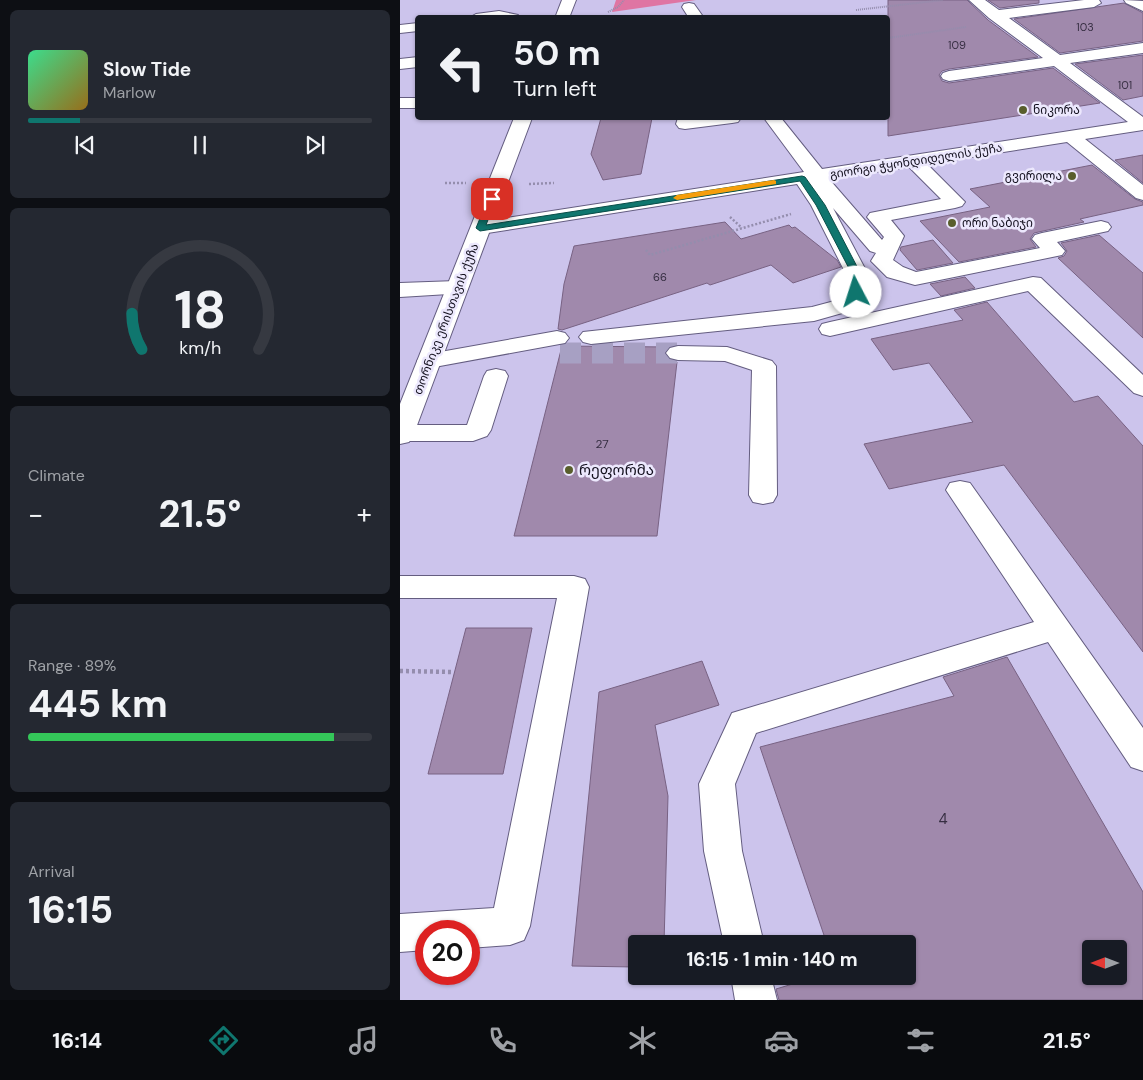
<!DOCTYPE html>
<html lang="en">
<head>
<meta charset="utf-8">
<style>
  :root { --surface:#171b24; --page:#242831; --text:#f1f3f6; --muted:#9ea1a6; --line:#363941; --accent:#0f766e }
  body { margin:0; font-family:"DM Sans","Noto Sans Georgian",sans-serif; background:var(--page); color:var(--text); height:100vh; display:flex; flex-direction:column; font-size:19px; white-space:nowrap }
  * { box-sizing:border-box; margin:0 }
  p { font-size:16px; color:var(--muted) }
  .icon { flex:none; width:28px; height:28px; fill:none; stroke:currentColor; stroke-width:2; stroke-linecap:round; stroke-linejoin:round }
  .map { position:relative; flex:1; overflow:hidden }
  .details { display:flex; flex-direction:column; gap:10px; padding:10px; background:#0d0f14; width:400px }
  .details>* { flex:none }
  .guide { position:absolute; left:15px; top:15px; width:475px; height:105px; border-radius:5px; box-shadow:0 1px 4px #0004; background:#171b24; color:var(--text); overflow:hidden }
  .needle { width:32px; rotate:270deg }
  .controls { position:absolute; left:682px; top:940px; display:grid; gap:10px }
  .controls a { display:grid; place-items:center; width:45px; height:45px; border-radius:5px; background:var(--surface); box-shadow:0 1px 4px #0004; font-size:25px }
  .speed { position:absolute; left:15px; top:920px; display:flex; gap:10px; font-size:25px; font-weight:700; text-align:center }
  .speed>* { display:grid; place-content:center; width:65px; height:65px; border-radius:50%; background:var(--surface); box-shadow:0 1px 4px #0004; line-height:1 }
  .speed .limit { border:8px solid #d22; background:#fff; color:#111 }
  .pin { position:absolute; display:grid; place-items:center; width:42px; height:42px; color:#fff; margin:-21px; border-radius:10px; box-shadow:0 2px 8px #0006 }
  .me { position:absolute; width:55px; margin:-28px; rotate:355deg; stroke-linejoin:round; filter:drop-shadow(0 0 4px #0008) }
  .turn { display:flex; align-items:center; gap:18px; height:105px; padding:0 15px; font-size:22px }
  .turn .icon { width:65px; height:65px; stroke-width:2.5 }
  .turn b { display:block; font-size:35px; line-height:42px }
  .big { font-size:38px; font-weight:700; line-height:1.1 }
  .details .widget { flex:1; display:flex; flex-direction:column; justify-content:center; gap:8px; min-width:0; padding:0 18px; border-radius:8px; background:var(--page) }
  .details .dial { align-items:center; gap:0 }
  .dial svg { height:130px; overflow:visible; fill:none; stroke:var(--line); stroke-width:7; stroke-linecap:round; text-anchor:middle }
  .dial text { fill:var(--text); stroke:none }
  .song { display:flex; align-items:center; gap:15px }
  .cover { width:60px; height:60px; border-radius:8px; background:linear-gradient(135deg,hsl(150 70% 55%),hsl(40 70% 35%)) }
  .played { height:5px; border-radius:2px; background:linear-gradient(90deg,var(--accent) 15%,var(--line) 15%) }
  .keys { display:flex; justify-content:space-around; direction:ltr }
  .heat { display:flex; justify-content:space-between; align-items:center; font-size:28px; direction:ltr }
  .charge { height:8px; border-radius:4px; background:linear-gradient(90deg,#34c759 89%,var(--line) 0) }
  .trip { position:absolute; left:228px; top:935px; width:288px; height:50px; border-radius:5px; background:var(--surface); box-shadow:0 1px 4px #0004; font-weight:700; line-height:50px; text-align:center }
  .tab-bar { display:flex; height:80px; justify-content:space-around; align-items:center; background:#090b0e; color:var(--muted) }
  .tab-bar .icon { width:35px; height:35px }
  .tab-bar .on { color:var(--accent) }
  .tab-bar b { font-size:22px; color:var(--text) }
  main { display:flex; flex:1; min-height:0 }
  .map>svg:first-child { display:block }
  .green { fill:#df75a3 }
  .building { fill:#a089ac; stroke:#786283; fill-rule:evenodd }
  .lines { fill:none; stroke-linecap:round; stroke-linejoin:round }
  .minor-tunnel { stroke:#a7a0c3; stroke-width:21; stroke-dasharray:21 11; stroke-linecap:butt }
  .minor-casing { stroke:#645d80; stroke-width:2 }
  .major-casing { stroke:#645d80; stroke-width:2 }
  .path-far2 { stroke:#948dad; stroke-width:2; stroke-dasharray:1 1; stroke-linecap:butt }
  .path-far1 { stroke:#948dad; stroke-width:2.5; stroke-dasharray:2 2; stroke-linecap:butt }
  .path { stroke:#948dad; stroke-width:4.5; stroke-dasharray:3 3; stroke-linecap:butt }
  .minor { fill:#fff; fill-rule:evenodd }
  .major { fill:#fff; fill-rule:evenodd }
  .route { fill:#0f766e; stroke:#0a4d48 }
  .slow { fill:#f59e0b }
  .poi-dot { fill:#595e2c; stroke:#ece8fd; stroke-width:2 }
  .labels { text-anchor:middle; dominant-baseline:central; stroke-width:5; stroke-linejoin:round; paint-order:stroke }
  .far-number-label { font-size:11px; fill:#362e42 }
  .far-poi-label { font-size:12px; fill:#13101e; stroke:#ece8fd; text-anchor:start }
  .far-street-label { font-size:12px; fill:#13101e; stroke:#ece8fd }
  .number-label { font-size:12px; fill:#362e42 }
  .poi-label { font-size:15px; fill:#13101e; stroke:#ece8fd; text-anchor:start }
  .near-number-label { font-size:15px; fill:#362e42 }
</style>
</head>
<body>
<main>
<section class="details">
<div class="widget">
<div class="song"><i class="cover"></i><div><b>Slow Tide</b><p>Marlow</p></div></div>
<div class="played"></div>
<div class="keys"><svg class="icon" aria-label="previous" viewBox="0 0 24 24"><path d="M18 5L8 12l10 7zM5 5v14"/></svg><svg class="icon" aria-label="pause" viewBox="0 0 24 24"><path d="M8 5v14M16 5v14"/></svg><svg class="icon" aria-label="next" viewBox="0 0 24 24"><path d="M6 5l10 7-10 7zM19 5v14"/></svg></div>
</div>
<div class="widget dial"><svg viewBox="0 0 100 80">
<path d="M14 69A42 42 0 1 1 86 69"/>
<path d="M14 69A42 42 0 0 1 8 47" stroke="#0f766e"/>
<text x="50" y="56" font-size="32" font-weight="700">18</text>
<text x="50" y="72" font-size="11">km/h</text>
</svg></div>
<div class="widget"><p>Climate</p>
<div class="heat"><a>−</a><b class="big">21.5°</b><a>+</a></div>
</div>
<div class="widget"><p>Range · 89%</p><b class="big">445 km</b><div class="charge"></div></div>
<div class="widget"><p>Arrival</p><b class="big">16:15</b></div>
</section>
<div class="map">
<svg width="743" height="1000" viewBox="0 0 743 1000">
  <rect width="100%" height="100%" fill="#ccc4ec"/>
  <!-- green -->
  <path class="green" d="M216,0H296L212,12Z"/>
  <!-- building -->
  <path class="building" d="M488,0H567L588,20L638,57L549,69L542,71L539,75L542,81L549,83L653,68L700,103L488,136Z
    M588,0H639V3L600,8Z
    M724,3L743,13V41L660,53L614,19Z
    M743,55V96L723,100L675,64Z
    M201,118H252L241,174L203,180L191,154Z
    M743,155V183L715,160Z
    M692,165L735,199L743,202V205L680,219L684,222L634,233L630,239L636,247L559,262L520,221L590,207L570,189Z
    M325,222L341,239L389,225L392,228L395,227L437,260L441,267L393,283L371,265L310,285L307,283L162,330L158,329L164,284L174,246Z
    M699,235L743,273V338L658,258L664,256L667,251L661,243Z
    M533,240L553,263L517,270L500,250L501,247Z
    M565,277L575,288L541,296L530,284Z
    M587,302L674,402L698,396L743,446V652L604,465L489,489L464,444L573,422L529,363L493,370L471,339L563,320L554,310Z
    M162,346L269,347L265,354L270,360L277,362L257,536H114Z
    M66,628H132L103,774H28Z
    M607,657L743,892V1000H379L376,989L419,976H506V944H427L360,747L554,696L543,677ZM691,949H719V976H691Z
    M302,661L319,705L255,725L268,796L264,944H236V967L172,966L199,692Z"/>
  <g class="lines">
    <!-- minor-tunnel -->
    <path class="minor-tunnel" d="M160,353H278"/>
    <!-- minor casing -->
    <g class="minor-casing">
      <path id="minor" d="M569,0H585L599,10L684,0H699L701,3L694,7L609,18L660,55L743,43V53L670,63L743,117V130L685,139L743,185V200L736,198L667,142L527,164L565,202L562,206L555,208L491,220L504,236L493,260L503,267L516,272L640,248L632,239L635,235L642,233L701,221L708,223L711,227L708,231L657,242L665,251L662,255L515,285L487,277L471,261L476,253L470,251L433,208L471,280L460,308L414,321L191,344L183,342L179,337L183,332L412,307L442,299L449,280L411,205L397,184L81,234L74,232L71,228L74,224L81,222L404,172L364,118H381L422,169L728,122L654,66L549,81L543,79L541,76L543,73L549,71L643,58L589,18ZM509,167L541,199L470,213L467,217L484,237L482,240L429,179Z
        M724,0L743,1V11L726,3Z
        M289,3L294,4L304,18H289L282,7L284,4Z
        M99,11L118,15L120,18H69L76,14Z
        M18,23V31L0,33V25Z
        M18,57V67L0,69V59Z
        M0,98H18V108H0Z
        M278,118H341L338,122L332,123L285,129L279,128L276,124Z
        M633,277L641,278L743,375V396L734,393L628,291L430,336L422,334L419,329L422,324L430,322Z
        M57,281L65,283L68,288L65,293L0,297V283Z
        M157,331L165,333L169,338L165,343L29,368L21,366L17,361L21,356L29,354Z
        M278,346L327,347L372,361L376,366L377,495L373,502L363,504L353,502L349,495L352,370L325,361L278,360L270,358L266,353L270,348Z
        M96,369L105,371L108,376L91,430L87,436L73,441H0L1,425H67L84,376L87,371Z
        M560,481L570,483L743,728V771L731,767L648,642L356,733L335,784L342,851L364,944H324L304,851L299,784L332,713L634,622L546,490L550,483Z
        M0,576H174L185,579L189,587L130,926L124,940L110,945L69,948V931H26V950L0,952V914L94,908L157,598H0Z
        M331,976H371L377,1000H335Z"/>
    </g>
    <!-- major casing -->
    <g class="major-casing">
      <path id="major" d="M162,0H176L169,18H155Z
        M114,118H132L13,436L9,442L0,444V404Z"/>
    </g>
    <!-- path-far2 -->
    <path class="path-far2" d="M456,10L543,0
      M208,12L218,7L224,0
      M219,18L220,16H265
      M488,38L566,27"/>
    <!-- path-far1 -->
    <path class="path-far1" d="M45,183H66
      M129,184L154,183
      M330,217L342,228
      M246,250L250,255L391,214"/>
    <!-- path -->
    <path class="path" d="M0,671L54,672"/>
    <!-- minor -->
    <use href="#minor" class="minor"/>
    <!-- major -->
    <use href="#major" class="major"/>
  </g>
  <!-- route -->
  <path class="route" d="M402,176L405,177L425,205L464,280L459,294L456,295L451,292L455,280L416,205L400,181L80,231L76,228L88,199L92,196L96,199L86,225Z"/>
  <!-- slow -->
  <path class="slow" d="M374,180L376,181V184L277,200L273,198L277,195Z"/>
  <!-- markers -->
  <g class="poi-dot">
    <circle cx="623" cy="110" r="5"/>
    <circle cx="672" cy="176" r="5"/>
    <circle cx="552" cy="223" r="5"/>
    <circle cx="169" cy="470" r="5"/>
  </g>
  <g class="labels">
    <!-- far-number labels -->
    <g class="far-number-label">
      <text x="685" y="27">103</text>
      <text x="557" y="45">109</text>
      <text x="725" y="85">101</text>
      <text x="260" y="277">66</text>
    </g>
    <!-- far-poi labels -->
    <g class="far-poi-label">
      <text x="633" y="110">ნიკორა</text>
      <text x="662" y="176" text-anchor="end">გვირილა</text>
      <text x="562" y="223">ორი ნაბიჯი</text>
    </g>
    <!-- far-street labels -->
    <g class="far-street-label">
      <text transform="translate(516 161) rotate(-9)">გიორგი ჭყონდიდელის ქუჩა</text>
      <text transform="translate(46 319) rotate(-69)">თორნიკე ერისთავის ქუჩა</text>
    </g>
    <!-- number labels -->
    <g class="number-label">
      <text x="202" y="444">27</text>
    </g>
    <!-- poi labels -->
    <g class="poi-label">
      <text x="179" y="470">რეფორმა</text>
    </g>
    <!-- near-number labels -->
    <g class="near-number-label">
      <text x="543" y="819">4</text>
    </g>
  </g>
</svg>
<div class="controls">
<a><svg class="needle" viewBox="-14 -14 28 28"><path d="M0-13l5 13h-10z" fill="#e53935"/><path d="M0 13l5-13h-10z" fill="#9ea1a6"/></svg></a>
</div>
<div class="speed"><div class="limit">20</div></div>
<div class="pin" style="left:92px;top:199px;background:#d93025"><svg class="icon" aria-label="arrive" viewBox="0 0 24 24"><path d="M6 21V4h12l-3 4 3 4H6"/></svg></div>
<svg class="me" style="left:456px;top:292px" viewBox="-20 -20 40 40"><circle r="19" fill="#fff"/><path d="M0-13L10 11 0 6-10 11z" fill="#0f766e"/></svg>
<div class="trip">16:15 · 1 min · 140 m</div>
<div class="guide">
<div class="turn"><svg class="icon" aria-label="left" viewBox="0 0 24 24"><path d="M17 20v-9H6M10 6l-5 5 5 5"/></svg><div><b>50 m</b>Turn left</div></div>
</div>
</div>
</main>
<nav class="tab-bar">
<b>16:14</b>
<svg class="icon on" aria-label="directions" viewBox="0 0 24 24"><path d="M12 3l9 9-9 9-9-9zM9 14v-3h6M13 9l2 2-2 2"/></svg>
<svg class="icon" aria-label="music" viewBox="0 0 24 24"><path d="M9 18V5l10-2v13"/><circle cx="6" cy="18" r="3"/><circle cx="16" cy="16" r="3"/></svg>
<svg class="icon" aria-label="phone" viewBox="0 0 24 24"><path d="M5 4h4l2 5-3 2q2 4 5 5l2-3 5 2v4C11 20 4 13 5 4z"/></svg>
<svg class="icon" aria-label="climate" viewBox="0 0 24 24"><path d="M12 3v18M4 7l16 10M4 17L20 7"/></svg>
<svg class="icon" aria-label="car" viewBox="0 0 24 24"><path d="M5 17H2v-5l4-1 3-4h7l3 4 3 1v5h-3M9 17h6M6 11h13"/><circle cx="7" cy="17" r="2"/><circle cx="17" cy="17" r="2"/></svg>
<svg class="icon" aria-label="filters" viewBox="0 0 24 24"><path d="M4 7h16M4 17h16"/><circle cx="9" cy="7" r="2"/><circle cx="15" cy="17" r="2"/></svg>
<b>21.5°</b>
</nav>
</body>
</html>
